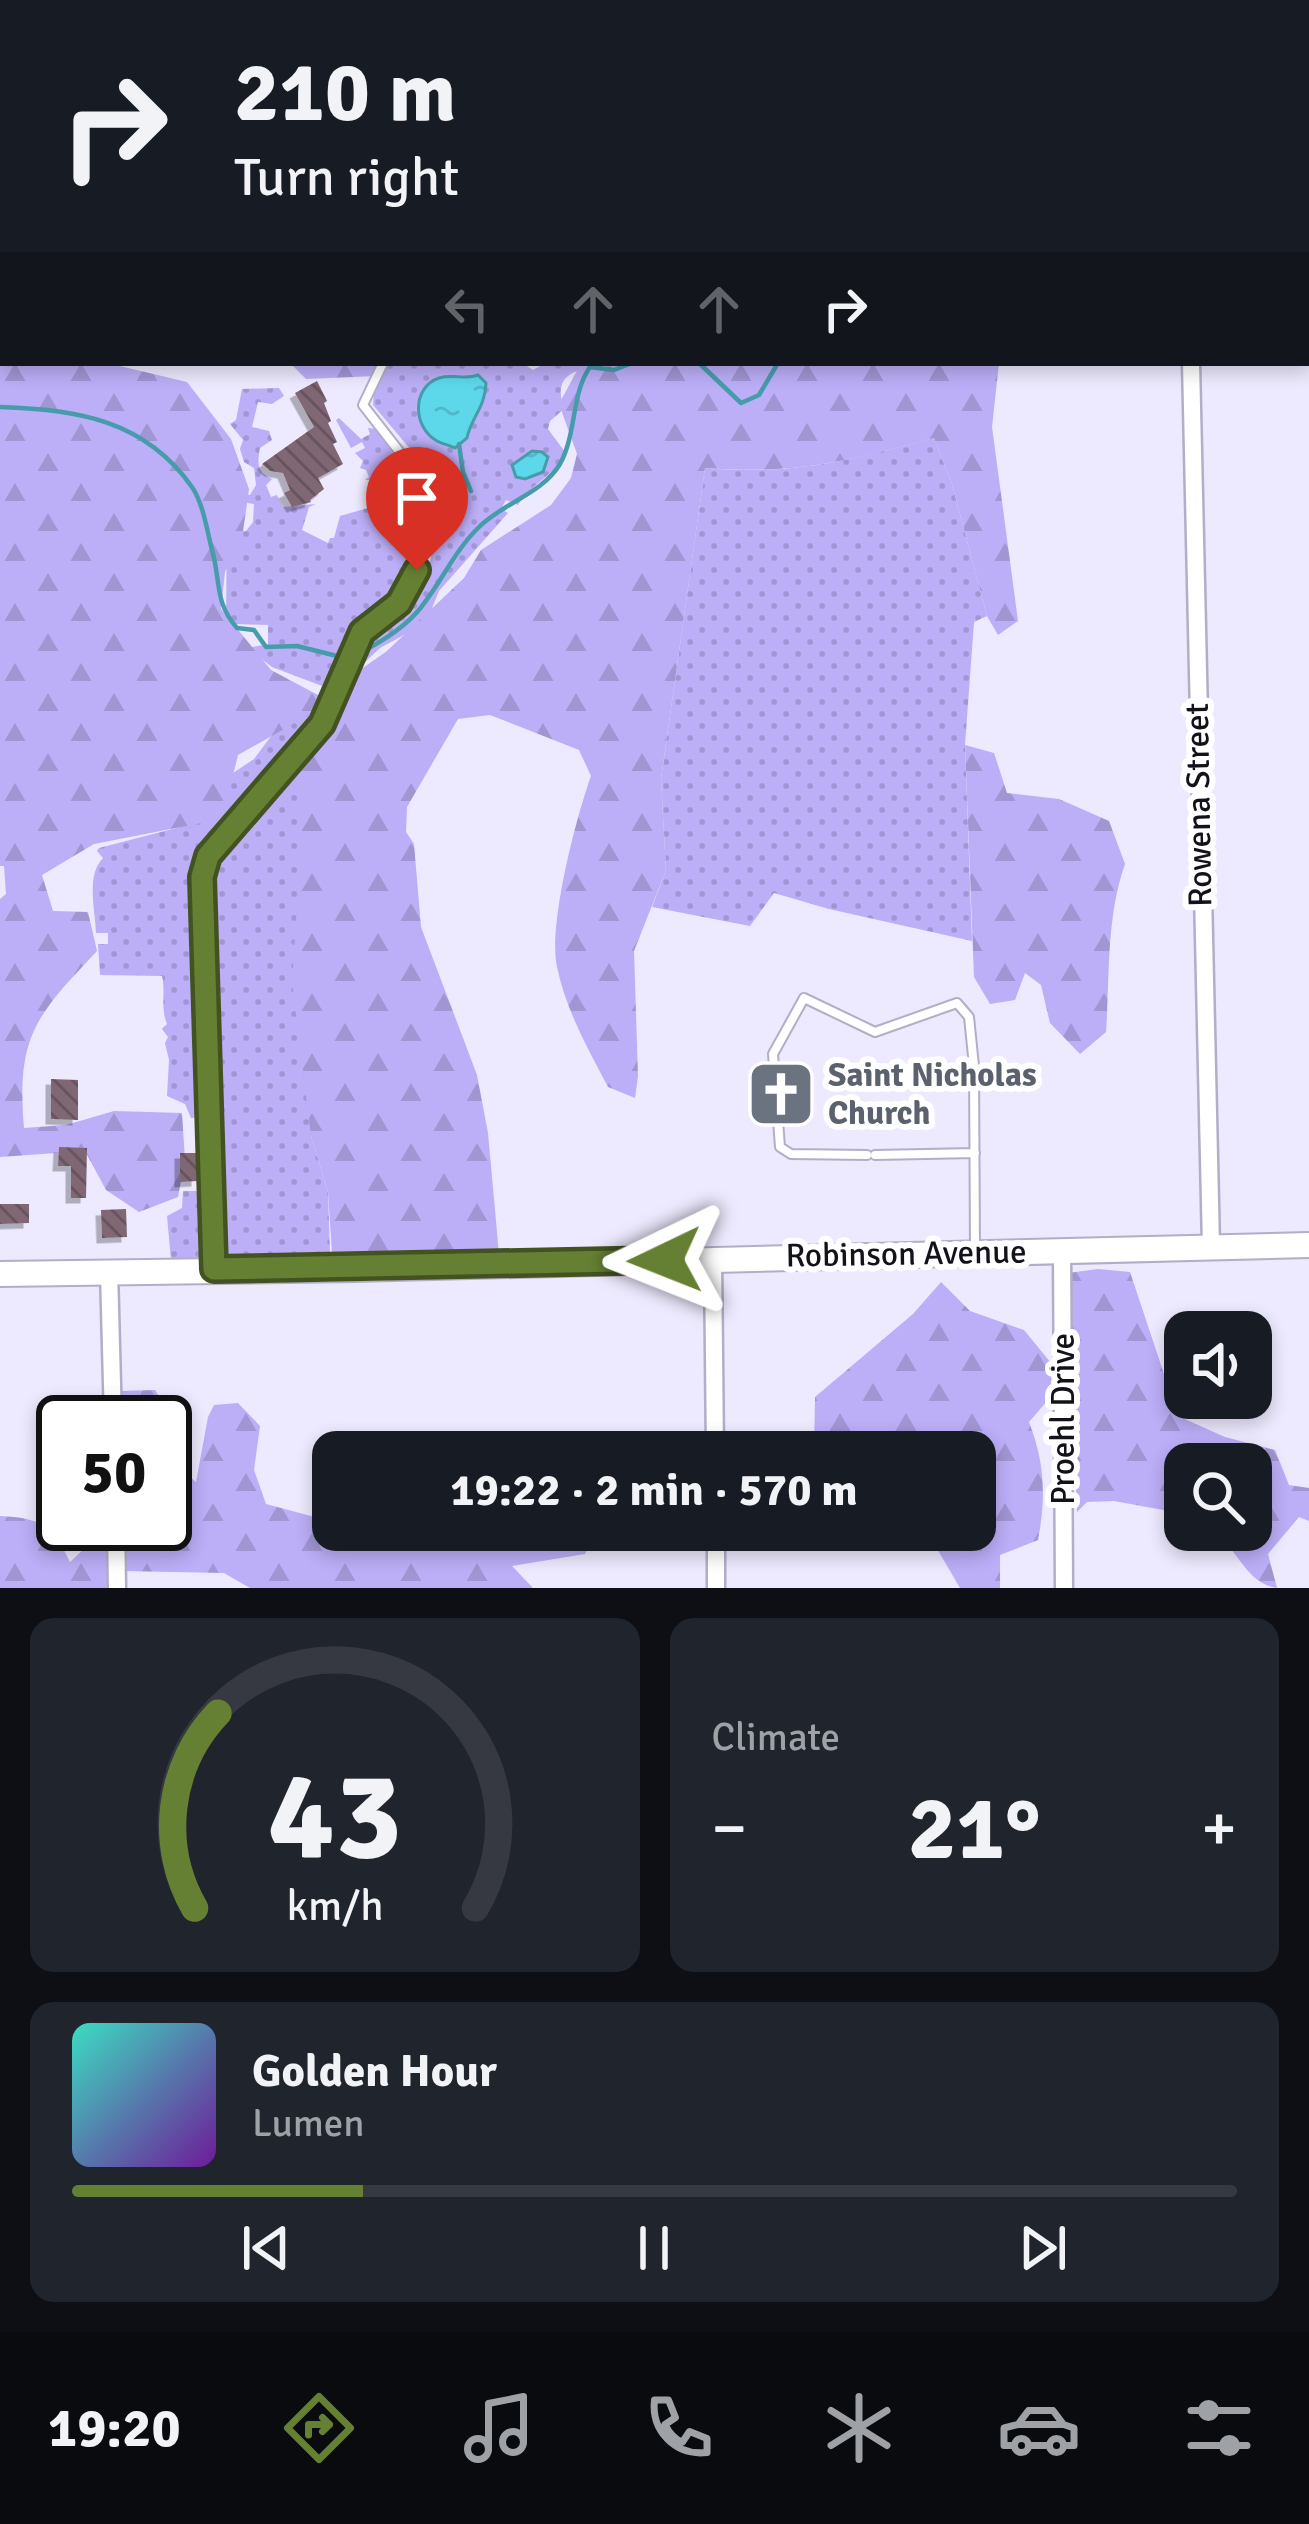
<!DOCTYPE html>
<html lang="en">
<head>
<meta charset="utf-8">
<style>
  :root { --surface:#171b24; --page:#20242c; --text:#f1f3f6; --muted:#9ea1a6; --line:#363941; --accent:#668033 }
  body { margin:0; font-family:Signika,sans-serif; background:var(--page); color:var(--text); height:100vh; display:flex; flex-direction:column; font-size:45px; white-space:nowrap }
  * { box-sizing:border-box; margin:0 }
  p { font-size:39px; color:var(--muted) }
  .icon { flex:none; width:66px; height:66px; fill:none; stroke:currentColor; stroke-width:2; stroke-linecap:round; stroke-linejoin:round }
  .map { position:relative; height:1588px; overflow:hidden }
  .drawer { display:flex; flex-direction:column; gap:30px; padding:30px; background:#0d0f14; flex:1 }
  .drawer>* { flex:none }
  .hud { position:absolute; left:0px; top:0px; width:1311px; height:366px; box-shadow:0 6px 18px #0003; background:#171b24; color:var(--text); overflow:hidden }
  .fabs { position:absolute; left:1164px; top:1311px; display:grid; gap:24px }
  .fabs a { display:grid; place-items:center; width:108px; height:108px; border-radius:24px; background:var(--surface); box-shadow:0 6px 18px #0003; font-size:60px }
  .speed { position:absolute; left:36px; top:1395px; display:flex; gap:24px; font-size:60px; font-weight:700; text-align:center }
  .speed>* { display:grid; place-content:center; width:156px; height:156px; border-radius:50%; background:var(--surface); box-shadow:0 6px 18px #0003; line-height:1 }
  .speed .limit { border:6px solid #111; border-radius:18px; background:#fff; color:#111 }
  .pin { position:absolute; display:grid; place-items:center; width:102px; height:102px; color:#fff; margin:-123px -51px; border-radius:50% 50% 50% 0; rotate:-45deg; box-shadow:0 0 12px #0007 }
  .pin .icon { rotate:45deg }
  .me { position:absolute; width:132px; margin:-66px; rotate:268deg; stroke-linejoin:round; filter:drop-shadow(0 0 9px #0008) }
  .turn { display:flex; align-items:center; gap:42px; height:252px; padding:0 36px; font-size:54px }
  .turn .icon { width:156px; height:156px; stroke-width:2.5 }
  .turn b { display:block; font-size:84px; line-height:102px }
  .lanes { display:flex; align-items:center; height:114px; padding:0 36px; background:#0003; justify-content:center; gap:60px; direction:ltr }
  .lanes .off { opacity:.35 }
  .big { font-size:90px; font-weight:700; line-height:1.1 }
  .drawer .card { flex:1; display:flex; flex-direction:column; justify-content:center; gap:18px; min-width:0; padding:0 42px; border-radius:24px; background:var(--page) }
  .drawer .dial { align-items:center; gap:0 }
  .dial svg { height:312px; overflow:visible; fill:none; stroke:var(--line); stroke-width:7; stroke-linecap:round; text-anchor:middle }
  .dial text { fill:var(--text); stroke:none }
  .song { display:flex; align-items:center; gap:36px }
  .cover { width:144px; height:144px; border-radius:18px; background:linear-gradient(135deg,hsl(170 70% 55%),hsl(280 70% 35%)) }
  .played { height:12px; border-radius:6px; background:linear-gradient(90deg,var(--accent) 25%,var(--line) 25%) }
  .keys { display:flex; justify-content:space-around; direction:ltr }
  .heat { display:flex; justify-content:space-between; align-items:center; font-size:66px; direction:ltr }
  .drawer .tiles { flex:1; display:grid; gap:30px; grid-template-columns:1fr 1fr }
  .card:last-child { grid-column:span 2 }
  .trip { position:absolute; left:312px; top:1431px; width:684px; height:120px; border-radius:24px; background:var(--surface); box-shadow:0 6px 18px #0003; font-weight:700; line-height:120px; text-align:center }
  .tabs { display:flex; height:192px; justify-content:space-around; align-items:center; background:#090b0e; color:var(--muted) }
  .tabs .icon { width:84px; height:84px }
  .tabs .current { color:var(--accent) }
  .tabs b { font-size:54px; color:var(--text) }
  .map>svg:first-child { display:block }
  .grass { fill:url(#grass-dots) }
  .forest { fill:url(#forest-firs) }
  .water { fill:url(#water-ripples); stroke:#479cac; stroke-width:3 }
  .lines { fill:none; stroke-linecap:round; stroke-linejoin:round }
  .stream { stroke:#479cac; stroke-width:4.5 }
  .building { fill:url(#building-back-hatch); filter:url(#shadow) }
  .service-casing { stroke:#b2aec7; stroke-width:12 }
  .minor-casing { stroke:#b2aec7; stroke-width:21 }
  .secondary-casing { stroke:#b2aec7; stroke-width:28 }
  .service { stroke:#fff; stroke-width:8 }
  .minor { stroke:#fff; stroke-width:16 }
  .secondary { stroke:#fff; stroke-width:24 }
  .route-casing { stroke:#425321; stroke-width:30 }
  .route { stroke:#668033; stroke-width:21 }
  .labels { text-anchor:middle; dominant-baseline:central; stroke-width:12; stroke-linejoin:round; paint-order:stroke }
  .street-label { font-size:33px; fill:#13111a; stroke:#fff }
  .worship-label { font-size:33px; font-weight:bold; fill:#5b616d; stroke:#fff; text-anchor:start }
</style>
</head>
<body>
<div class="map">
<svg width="1309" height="1588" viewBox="0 0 1309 1588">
  <defs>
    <pattern id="grass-dots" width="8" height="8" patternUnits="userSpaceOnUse" patternTransform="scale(3)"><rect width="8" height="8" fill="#bcaef7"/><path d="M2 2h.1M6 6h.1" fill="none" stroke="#a195d3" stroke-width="1.8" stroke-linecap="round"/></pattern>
    <pattern id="forest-firs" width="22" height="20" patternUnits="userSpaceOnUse" patternTransform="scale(3)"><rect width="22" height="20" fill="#bcaef7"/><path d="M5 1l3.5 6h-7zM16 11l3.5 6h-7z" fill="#a195d3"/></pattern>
    <pattern id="water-ripples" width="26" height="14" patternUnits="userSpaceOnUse" patternTransform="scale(3)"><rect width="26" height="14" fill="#5dd8eb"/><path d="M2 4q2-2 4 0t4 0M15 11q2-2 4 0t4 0" fill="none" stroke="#50b8c9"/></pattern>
    <pattern id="building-back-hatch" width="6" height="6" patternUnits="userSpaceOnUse" patternTransform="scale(3)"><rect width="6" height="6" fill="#7f6773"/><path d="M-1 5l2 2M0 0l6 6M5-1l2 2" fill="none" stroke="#67535e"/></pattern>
    <filter id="shadow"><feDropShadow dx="-5.5" dy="5.5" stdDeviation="0" flood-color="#0004"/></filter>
  </defs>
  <rect width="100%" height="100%" fill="#ede9fe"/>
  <!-- grass -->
  <path class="grass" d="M388,363H522L533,370L546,363H605C575,371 552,373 564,409L550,421L548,429L565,452C555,477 532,482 518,505L506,500L501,509L508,513L439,591L426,623L380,648L364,663L359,658C365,651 368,641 374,634C385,622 402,615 411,602C441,561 439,507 421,463L426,459L433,462V454L424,447L417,457L373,405L374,388Z
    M279,388L284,396L272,404L258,402L252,427L269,431L272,440L260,448C257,464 257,472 272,479L266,485L271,497L277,495L283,507L316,504L309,507L302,530L328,543L330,538H334L340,516L368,508L376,510L384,503L380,495L373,493L376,491L370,480H365L369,477L366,470L360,468L363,461L355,453L365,448L362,442L351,448L336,420L339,418L361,439L370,434L368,428L379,429L398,463L395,466L415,494L410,497L416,509L411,512L418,537L407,572L391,598L354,629L343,645L331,674L323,711L200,860L196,875L205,1117L191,1118L185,1104L167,1096L169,1060L165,1043L168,1037L162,1029L167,1024C160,1007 166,991 162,976L100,975L98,944H108V933H96C95,909 86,875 103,858L97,851L99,848L219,817L233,773L254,759L278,727L318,700L322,686L272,667L247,648L268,644V625L234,624L226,615L227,531H246L253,522L254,504L242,502L239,493L250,495L256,485L254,468L244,462L240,449L243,440L230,424L236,420L242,389Z
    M934,438L952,484L987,616L974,622L965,745L972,941L829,909L774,893L750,926L652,907L666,870L661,779L705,468C793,476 850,460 934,438Z
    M308,751L311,1136L328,1192L330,1254L227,1256L222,1248L212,870L220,854L268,805Z
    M183,1191H206L205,1247L198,1258L171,1260L167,1216L182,1208Z"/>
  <!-- forest -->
  <path class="forest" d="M286,0H1309V199L1308,3H276Z
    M0,211L3,363H107L187,382L231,439L249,489L242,539L225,572L221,609L271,670L331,702L340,684L387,651L464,578L481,550L551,505L571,478L577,454L559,404L581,363H999L992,427L1018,621L998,635L987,616L952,484L934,438C848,461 795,475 705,468L661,779L666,870L634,951L638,1076L635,1098L608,1087C588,1049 566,1010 557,967C548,925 576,818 591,776L579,750L490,715L458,719L407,807L406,832L414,844L421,927L477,1075L488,1133L500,1265L333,1268L328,1192L311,1136L292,982L301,845L299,751L322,724L330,703L238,755L222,819L94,844L42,875L53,911L88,912L97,951C37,1015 16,1035 24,1128L66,1125L114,1111L182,1113L185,1160L178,1197L139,1212L106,1190L85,1151L0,1157V899L6,894L4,866H0Z
    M290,363H383L376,376L306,379Z
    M965,745L994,753L1007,793L1059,799L1109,821L1125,864C1106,918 1110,975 1106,1032L1080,1054L1050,1023L1041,985L1025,973L1015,1000L990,1004L974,977Z
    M1098,1269L1130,1272L1178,1416L1225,1437L1275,1450L1289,1485L1309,1488V1521L1299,1517L1268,1554L1277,1588C1244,1583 1237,1545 1211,1530H1251V1464H1185V1514L1114,1501L1087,1502L1077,1512L1068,1273Z
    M941,1282L970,1311L1024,1330L1051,1363L1053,1394L1029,1422C1045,1463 1046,1498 1038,1540L1000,1555V1588H960L926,1530H975V1452H814L815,1397L913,1314Z
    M155,1390L172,1417L177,1465L196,1482L208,1417L214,1405L238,1403L260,1426L254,1470L266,1504L311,1516L333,1512V1530H588L592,1540L585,1554L512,1566L533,1588H250L224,1573L124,1571L123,1524H165V1422H121L120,1391Z
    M0,1516C41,1518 52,1525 70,1562L86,1547L96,1524H109L111,1588H0Z"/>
  <!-- water -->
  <path class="water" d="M478,375L486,383C485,409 471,417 467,438L455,448C449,445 442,444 437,441C412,427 412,387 439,378C453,374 465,380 478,375Z
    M532,451L542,452L548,457L543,472L525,479L516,477L512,465Z"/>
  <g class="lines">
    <!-- stream -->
    <path class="stream" d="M814,3L815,0
      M699,363L741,403L759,395L778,363
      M0,407C76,409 145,420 192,487C203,503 207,530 212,550C221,581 214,602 237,628L254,630L266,647L297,646L349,659C373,646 400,632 418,611C440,585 454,551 479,527C503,503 542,494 560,464C577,433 571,394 590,367L614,370L632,363
      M459,444L463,472L471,491"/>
  </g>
  <!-- building -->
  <path class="building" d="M317,381L327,401L324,403L331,421L328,423L337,442L333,444L343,464L318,478L324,489L310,500L311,502L292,507L284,493L290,490L283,473L270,471L262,464L314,427L295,393Z
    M51,1079L78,1080V1120L51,1119Z
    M59,1147L87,1148L86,1198H71V1166H58Z
    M180,1153H196L197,1181L180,1182Z
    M0,1204H29V1223L0,1224Z
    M126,1209L127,1237L102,1238L101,1210Z"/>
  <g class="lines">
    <!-- service casing -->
    <g class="service-casing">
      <path id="service" d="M867,1155L791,1154L780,1147L773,1054L804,998L875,1032L957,1003L969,1017L974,1066L975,1251
        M875,1155L975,1153
        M214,1268L202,877L209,856L322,724L362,631L399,603L417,570L426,534L422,496L409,464L363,405L383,363"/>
    </g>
    <!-- minor casing -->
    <g class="minor-casing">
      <path id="minor" d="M0,37H3
        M1308,344H1309
        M1191,363L1211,1246
        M1062,1250L1064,1588
        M713,1259L715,1452
        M109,1271L113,1422
        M116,1524L117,1588
        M716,1530V1588"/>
    </g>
    <!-- secondary casing -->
    <g class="secondary-casing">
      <path id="secondary" d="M0,1274L355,1269L1309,1245"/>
    </g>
    <!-- service -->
    <use href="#service" class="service"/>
    <!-- minor -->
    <use href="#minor" class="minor"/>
    <!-- secondary -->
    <use href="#secondary" class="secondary"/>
  </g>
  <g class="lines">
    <!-- route casing -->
    <g class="route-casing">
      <path id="route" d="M417,570L399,603L362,632L322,724L208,856L202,877L214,1269L665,1260"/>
    </g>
    <!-- route -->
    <use href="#route" class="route"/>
  </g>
  <!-- icons -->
  <defs>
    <g id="church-square" transform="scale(3.45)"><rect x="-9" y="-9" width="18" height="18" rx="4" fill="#6b7280" stroke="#fff"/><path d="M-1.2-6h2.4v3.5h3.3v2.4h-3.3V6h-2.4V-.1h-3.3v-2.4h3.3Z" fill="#fff"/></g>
  </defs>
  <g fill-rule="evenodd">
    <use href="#church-square" x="781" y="1094"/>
  </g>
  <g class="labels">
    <!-- street labels -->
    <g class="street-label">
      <text transform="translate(1199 805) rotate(-91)">Rowena Street</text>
      <text transform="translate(906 1254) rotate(-1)">Robinson Avenue</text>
      <text transform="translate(1063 1419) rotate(-90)">Proehl Drive</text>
    </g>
    <!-- worship labels -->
    <g class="worship-label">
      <text x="828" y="1075">Saint Nicholas<tspan x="828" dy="38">Church</tspan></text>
    </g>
  </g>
</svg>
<div class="fabs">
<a><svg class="icon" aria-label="sound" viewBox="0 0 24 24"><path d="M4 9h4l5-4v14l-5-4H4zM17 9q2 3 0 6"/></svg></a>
<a><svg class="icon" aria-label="search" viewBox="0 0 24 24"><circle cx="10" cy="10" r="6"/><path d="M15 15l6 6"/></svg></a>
</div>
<div class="speed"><div class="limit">50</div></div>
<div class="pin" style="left:417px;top:570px;background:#d93025"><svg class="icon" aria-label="arrive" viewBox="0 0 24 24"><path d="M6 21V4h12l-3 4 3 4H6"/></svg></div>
<svg class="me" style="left:665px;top:1260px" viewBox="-20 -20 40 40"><path d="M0-17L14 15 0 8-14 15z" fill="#668033" stroke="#fff" stroke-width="4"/></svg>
<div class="trip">19:22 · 2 min · 570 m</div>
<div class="hud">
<div class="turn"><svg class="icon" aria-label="right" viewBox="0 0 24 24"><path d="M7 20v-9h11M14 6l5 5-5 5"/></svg><div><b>210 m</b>Turn right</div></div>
<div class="lanes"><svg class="icon off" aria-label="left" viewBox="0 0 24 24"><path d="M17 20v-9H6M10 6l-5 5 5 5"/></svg><svg class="icon off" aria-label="ahead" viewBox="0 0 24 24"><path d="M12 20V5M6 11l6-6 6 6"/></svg><svg class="icon off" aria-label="ahead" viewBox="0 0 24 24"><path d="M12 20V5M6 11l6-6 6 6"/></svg><svg class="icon" aria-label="right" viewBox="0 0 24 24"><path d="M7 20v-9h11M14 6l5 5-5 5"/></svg></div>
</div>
</div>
<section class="drawer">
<div class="tiles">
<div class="card dial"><svg viewBox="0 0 100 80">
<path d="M14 69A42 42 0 1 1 86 69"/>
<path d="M14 69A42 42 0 0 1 20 19" stroke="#668033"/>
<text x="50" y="56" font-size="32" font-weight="700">43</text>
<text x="50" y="72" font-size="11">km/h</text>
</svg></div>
<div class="card"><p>Climate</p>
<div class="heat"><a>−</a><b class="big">21°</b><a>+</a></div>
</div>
<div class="card">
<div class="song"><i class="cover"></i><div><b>Golden Hour</b><p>Lumen</p></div></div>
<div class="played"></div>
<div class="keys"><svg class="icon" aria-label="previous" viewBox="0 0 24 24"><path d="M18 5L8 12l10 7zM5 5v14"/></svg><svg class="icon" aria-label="pause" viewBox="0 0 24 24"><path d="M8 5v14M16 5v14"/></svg><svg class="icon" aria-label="next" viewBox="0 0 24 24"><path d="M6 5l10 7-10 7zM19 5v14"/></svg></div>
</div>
</div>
</section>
<nav class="tabs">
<b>19:20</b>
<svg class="icon current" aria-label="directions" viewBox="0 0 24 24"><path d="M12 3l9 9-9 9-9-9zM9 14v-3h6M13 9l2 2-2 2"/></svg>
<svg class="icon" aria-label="music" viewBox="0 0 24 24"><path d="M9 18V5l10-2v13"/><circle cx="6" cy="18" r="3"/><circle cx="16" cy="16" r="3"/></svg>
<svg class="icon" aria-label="phone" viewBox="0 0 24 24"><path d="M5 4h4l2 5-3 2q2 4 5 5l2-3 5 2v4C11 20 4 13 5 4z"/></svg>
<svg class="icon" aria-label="climate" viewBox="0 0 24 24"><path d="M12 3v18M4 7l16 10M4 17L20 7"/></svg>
<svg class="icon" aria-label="car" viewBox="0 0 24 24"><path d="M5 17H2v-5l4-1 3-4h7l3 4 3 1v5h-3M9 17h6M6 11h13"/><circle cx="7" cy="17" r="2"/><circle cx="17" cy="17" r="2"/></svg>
<svg class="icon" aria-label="filters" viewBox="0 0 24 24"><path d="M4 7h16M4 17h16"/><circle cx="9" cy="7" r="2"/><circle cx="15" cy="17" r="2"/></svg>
</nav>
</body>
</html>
